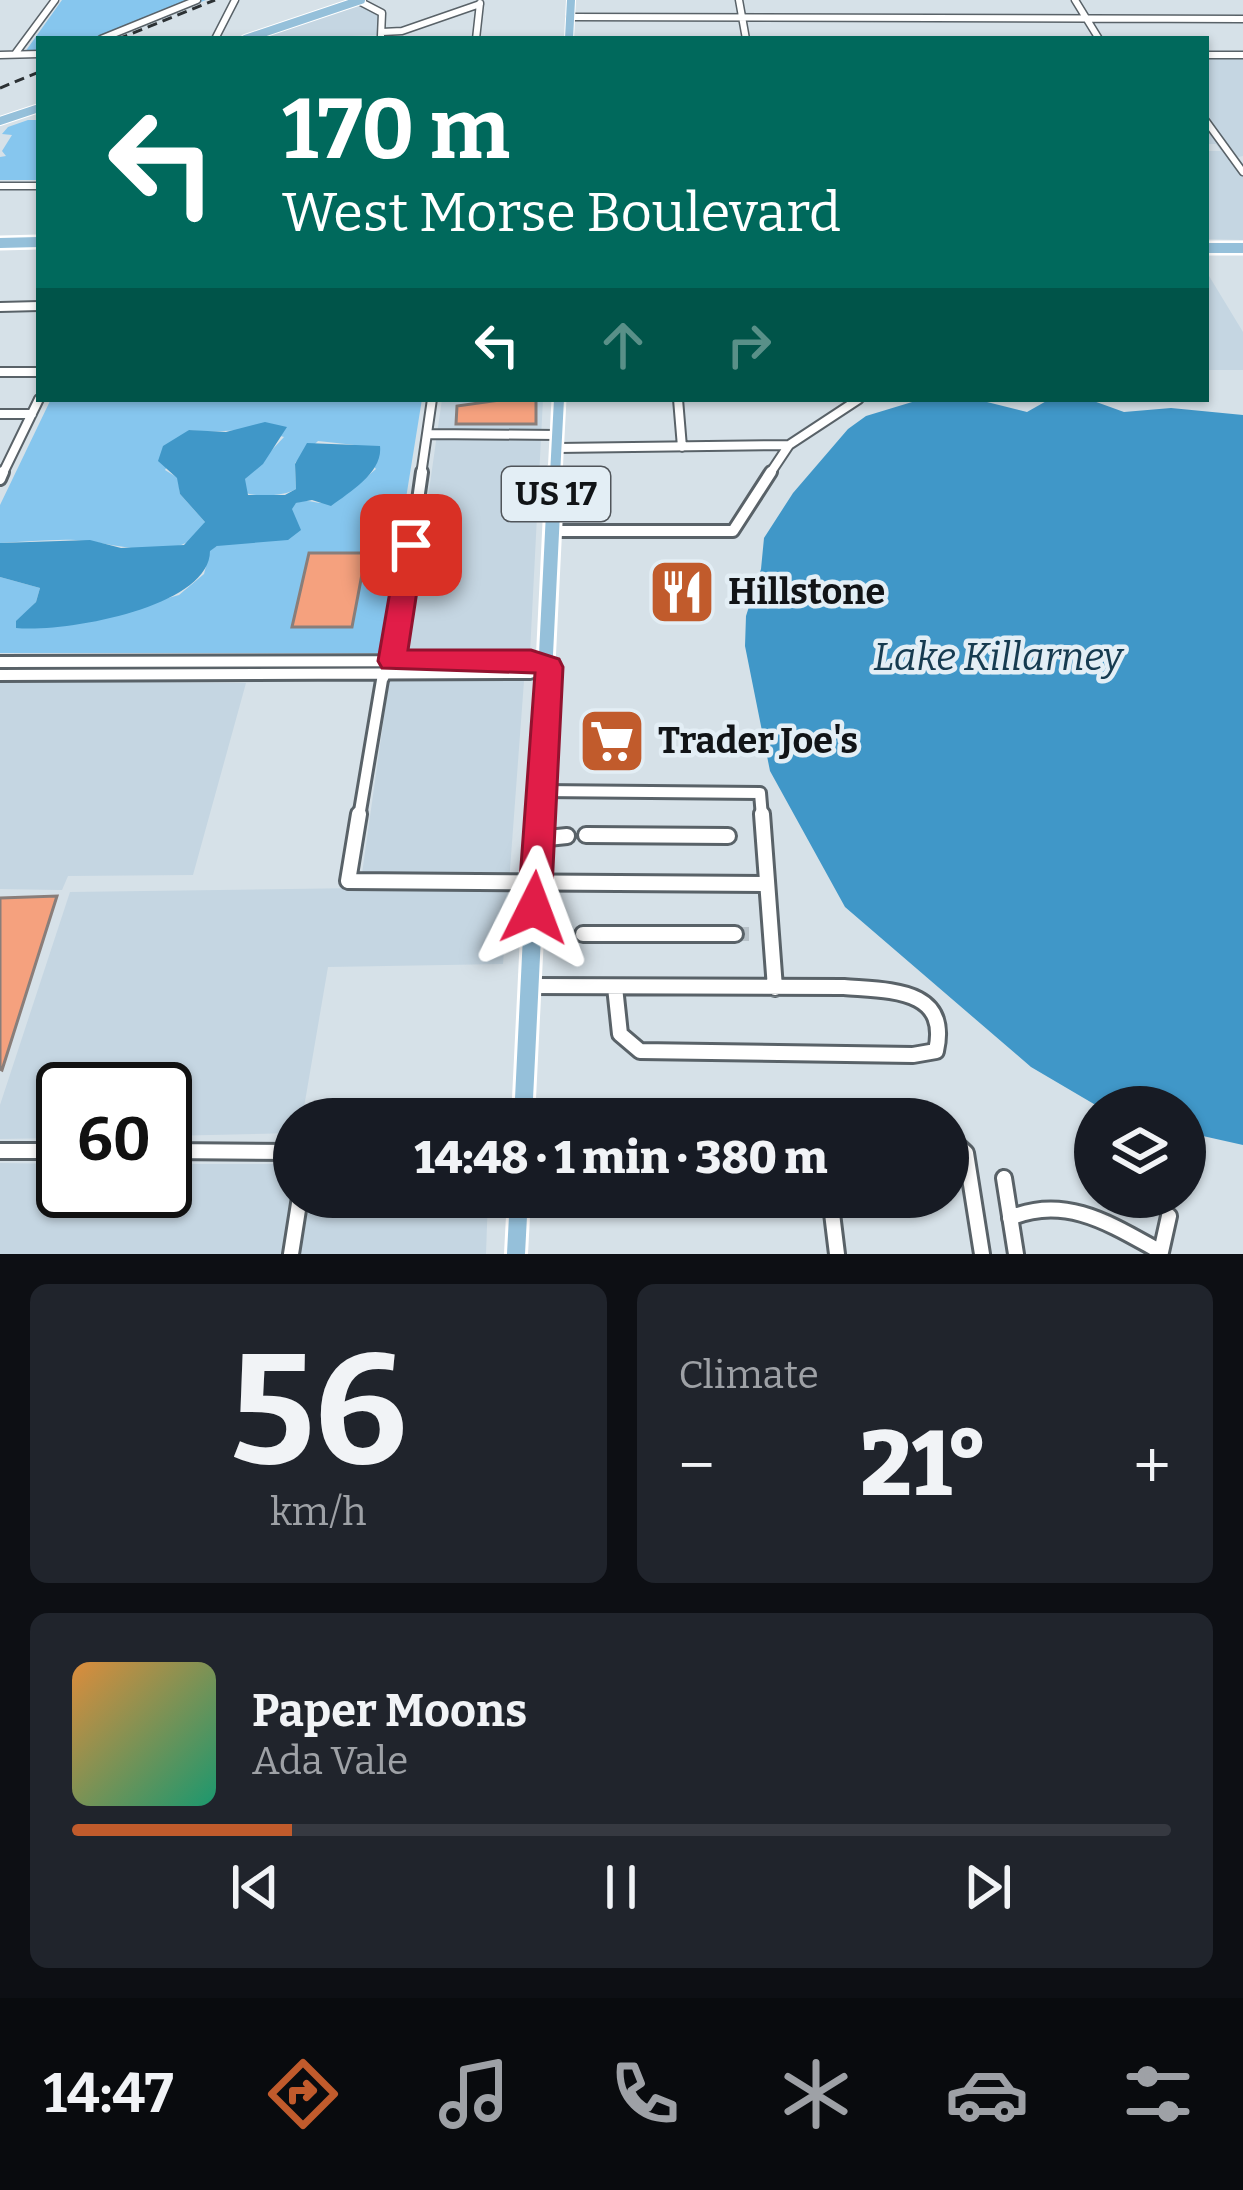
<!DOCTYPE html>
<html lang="en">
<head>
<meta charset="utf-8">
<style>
  :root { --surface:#171b24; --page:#20242c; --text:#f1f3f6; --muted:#9ea1a6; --line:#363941; --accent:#c15b2c }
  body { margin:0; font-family:Bitter,serif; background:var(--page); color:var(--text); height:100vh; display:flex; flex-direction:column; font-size:45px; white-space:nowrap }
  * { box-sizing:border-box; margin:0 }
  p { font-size:39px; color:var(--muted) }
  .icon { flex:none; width:66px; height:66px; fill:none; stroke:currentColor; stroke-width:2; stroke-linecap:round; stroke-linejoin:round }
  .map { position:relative; height:1254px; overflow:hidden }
  .drawer { display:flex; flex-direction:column; gap:30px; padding:30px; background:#0d0f14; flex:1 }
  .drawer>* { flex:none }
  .guide { position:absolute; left:36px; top:36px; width:1173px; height:366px; border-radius:0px; box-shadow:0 3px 9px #0004; background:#00695c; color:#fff; overflow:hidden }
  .tools { position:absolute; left:1074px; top:1086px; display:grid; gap:24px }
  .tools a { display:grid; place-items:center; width:132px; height:132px; border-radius:50%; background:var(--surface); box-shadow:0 3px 9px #0004; font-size:60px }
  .speed { position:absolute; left:36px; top:1062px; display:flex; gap:24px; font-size:60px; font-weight:700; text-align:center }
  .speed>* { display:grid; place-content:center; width:156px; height:156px; border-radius:50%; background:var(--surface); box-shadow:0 3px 9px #0004; line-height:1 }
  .speed .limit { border:6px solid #111; border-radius:18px; background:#fff; color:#111 }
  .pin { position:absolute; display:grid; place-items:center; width:102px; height:102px; color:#fff; margin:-51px; border-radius:24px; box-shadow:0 6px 18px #0006 }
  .me { position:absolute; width:132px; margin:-66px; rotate:3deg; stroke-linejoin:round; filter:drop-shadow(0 0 9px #0008) }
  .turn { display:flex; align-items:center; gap:42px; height:252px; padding:0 48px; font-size:54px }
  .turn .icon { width:156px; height:156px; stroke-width:2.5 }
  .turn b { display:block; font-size:84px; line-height:102px }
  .lanes { display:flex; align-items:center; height:114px; padding:0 48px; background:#0003; justify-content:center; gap:60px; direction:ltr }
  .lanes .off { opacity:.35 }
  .big { font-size:90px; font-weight:800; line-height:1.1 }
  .drawer .widget { flex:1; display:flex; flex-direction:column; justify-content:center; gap:18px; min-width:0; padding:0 42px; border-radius:18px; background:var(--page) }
  .drawer .dial { align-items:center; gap:0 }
  .dial b { font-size:156px; line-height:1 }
  .song { display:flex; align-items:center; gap:36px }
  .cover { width:144px; height:144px; border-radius:18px; background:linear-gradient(135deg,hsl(30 70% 55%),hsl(160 70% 35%)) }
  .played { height:12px; border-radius:6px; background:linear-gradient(90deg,var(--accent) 20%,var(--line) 20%) }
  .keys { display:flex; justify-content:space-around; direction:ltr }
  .heat { display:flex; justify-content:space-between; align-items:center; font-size:66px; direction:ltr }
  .drawer .tiles { flex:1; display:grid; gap:30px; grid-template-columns:1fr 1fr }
  .widget:last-child { grid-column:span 2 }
  .trip { position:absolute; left:273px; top:1098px; width:696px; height:120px; border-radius:60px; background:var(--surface); box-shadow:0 3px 9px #0004; font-weight:800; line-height:120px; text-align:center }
  .dock { display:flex; height:192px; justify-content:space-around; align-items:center; background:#090b0e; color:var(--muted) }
  .dock .icon { width:84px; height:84px }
  .dock .on { color:var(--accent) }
  .dock b { font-size:54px; color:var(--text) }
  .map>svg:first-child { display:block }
  .built { fill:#c5d6e2 }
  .green { fill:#86c6ee }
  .water { fill:#4097c8 }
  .building { fill:#f5a17e; stroke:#897e7a; stroke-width:3 }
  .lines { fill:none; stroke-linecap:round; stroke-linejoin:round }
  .minor-tunnel { stroke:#b8c2c9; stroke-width:14; stroke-dasharray:14 8; stroke-linecap:butt }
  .minor-far3-casing { stroke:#596268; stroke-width:9 }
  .minor-far2-casing { stroke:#596268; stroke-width:12 }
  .minor-far1-casing { stroke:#596268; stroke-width:16 }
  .minor-casing { stroke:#596268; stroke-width:20 }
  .major-far3-casing { stroke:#fff; stroke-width:10 }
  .major-far2-casing { stroke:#fff; stroke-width:15 }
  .major-far1-casing { stroke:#fff; stroke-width:20 }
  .major-casing { stroke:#fff; stroke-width:24 }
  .minor-far3 { stroke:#fff; stroke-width:6 }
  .minor-far2 { stroke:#fff; stroke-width:8 }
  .minor-far1 { stroke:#fff; stroke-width:10 }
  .minor { stroke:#fff; stroke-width:14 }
  .major-far3 { stroke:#95c0da; stroke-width:8 }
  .major-far2 { stroke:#95c0da; stroke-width:10 }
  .major-far1 { stroke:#95c0da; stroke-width:14 }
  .major { stroke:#95c0da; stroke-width:18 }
  .rail { stroke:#2c3134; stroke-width:3; stroke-dasharray:10 6; stroke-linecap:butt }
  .route { fill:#e11d48; stroke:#92132f; stroke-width:3 }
  .labels { text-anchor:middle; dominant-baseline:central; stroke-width:9; stroke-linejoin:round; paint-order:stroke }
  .shield { fill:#e3eef5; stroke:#50555a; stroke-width:3 }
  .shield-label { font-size:33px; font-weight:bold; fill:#111417 }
  .poi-label { font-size:36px; font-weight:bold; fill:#111417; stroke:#e3eef5; text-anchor:start }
  .water-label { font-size:39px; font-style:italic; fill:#163b50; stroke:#e3eef5 }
</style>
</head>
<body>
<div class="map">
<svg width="1243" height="1254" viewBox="0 0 1243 1254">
  <rect width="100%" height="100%" fill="#d6e1e8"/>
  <!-- built -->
  <path class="built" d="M361,4L379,13L378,35L259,39Z
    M1206,58H1243V156L1238,157L1243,164V240L1206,239V151H1221L1216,144H1206Z
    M1206,271L1243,332V370H1206Z
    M442,399H543L530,653H406Z
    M0,681L246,683L193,875L68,876L62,890L0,889Z
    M389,681H524L503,964L328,967L302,1119H294V1133L165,1136V1089H63V1138L0,1139V1105L70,892L360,888Z
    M0,1163L63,1164V1191H165V1164H294V1197H488L486,1254H0Z"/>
  <!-- green -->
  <path class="green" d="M62,0H206L109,39H39V52H25Z
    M28,120H39V180H0V157L6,156L2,151L12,135L2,134L8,127Z
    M51,399H422L381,653H0V577L40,588L36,602L23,616L72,625L179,595L204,574L210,550L217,546L296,503C309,498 314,504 325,503C340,503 364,479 376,469L355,445L318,441L295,463L296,489C285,496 256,498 244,492L245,479L284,437C242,424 229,435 189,430L165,470L178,478L180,494L205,522C184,569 115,542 76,540C51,539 25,542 0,543V505Z"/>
  <!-- water -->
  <path class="water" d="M922,399H975L1027,412L1050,399H1088L1124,412L1171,408L1243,415V1145L1185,1132V1107H1099L1031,1067L845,907L770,771L745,646L746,616L761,569L764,538L793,493L848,429L866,416Z
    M265,422L287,427L263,464L245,479L248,495H285L296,489L295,464L307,443L380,446C383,472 351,491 331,506L312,500L296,503L292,509L301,530L288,540L217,546L210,551C210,608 62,633 16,628V621L36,602L40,588L0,577V543L90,540L121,548L184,545L205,522L180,494L177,478L158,461L163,446L189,430L226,432Z"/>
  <!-- building -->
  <path class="building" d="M507,399H536V424H456L457,406Z
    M309,553H366L352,627H292Z
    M689,568L697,575L704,608H664L663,587L677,586L676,575Z
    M57,896L2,1070L0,1069V898Z"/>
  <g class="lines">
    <!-- minor-tunnel -->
    <path class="minor-tunnel" d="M735,934H754"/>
    <!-- minor-far3 casing -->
    <g class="minor-far3-casing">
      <path id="minor-far3" d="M739,0L746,39
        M1075,0L1099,39
        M359,1L382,13L381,36
        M570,17L1243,19
        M382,32L402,31L480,4
        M101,39L197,0
        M215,39L235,0
        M476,39L480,3
        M15,54L55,0
        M0,55L39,54
        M1206,55H1243
        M1206,121L1243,172
        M0,186H39"/>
    </g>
    <!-- minor-far2 casing -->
    <g class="minor-far2-casing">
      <path id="minor-far2" d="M0,307L39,306
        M0,372H39
        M678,399L682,447
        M0,414H32
        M427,434L558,435
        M558,448L789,445
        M2,475L39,399
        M421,475L432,399
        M769,475L789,445L859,399"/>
    </g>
    <!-- minor-far1 casing -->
    <g class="minor-far1-casing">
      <path id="minor-far1" d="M0,479L3,472
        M556,531H733L771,472
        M0,662L531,661L546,666
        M0,675L530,673L548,667
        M541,791L760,793L762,817
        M359,817L382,680L396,654L422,472"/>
    </g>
    <!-- minor casing -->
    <g class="minor-casing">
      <path id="minor" d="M359,814L348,881L767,884
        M762,814L775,988
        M586,835L728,836
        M538,839L567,836
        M533,934H563
        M583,934H735
        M530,986L844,987C890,991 950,988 936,1051L913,1055L640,1051L620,1034L615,987
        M948,1136L966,1153L982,1254
        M0,1151H63
        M165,1151L294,1152
        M1004,1178L1016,1254
        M830,1197L837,1254
        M1010,1218C1066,1194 1112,1225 1161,1252L1169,1216
        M291,1254L300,1197"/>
    </g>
    <!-- major-far3 casing -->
    <g class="major-far3-casing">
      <path id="major-far3" d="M245,39L361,0
        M569,39L571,0
        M0,121L39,108"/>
    </g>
    <!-- major-far2 casing -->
    <g class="major-far2-casing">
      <path id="major-far2" d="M0,243L39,242
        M1206,248H1243
        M555,475L559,399"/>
    </g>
    <!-- major-far1 casing -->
    <g class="major-far1-casing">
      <path id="major-far1" d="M538,817L555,472"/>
    </g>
    <!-- major casing -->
    <g class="major-casing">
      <path id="major" d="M523,1119L538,814
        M516,1254L519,1197"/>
    </g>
    <!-- minor-far3 -->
    <use href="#minor-far3" class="minor-far3"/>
    <!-- minor-far2 -->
    <use href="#minor-far2" class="minor-far2"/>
    <!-- minor-far1 -->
    <use href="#minor-far1" class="minor-far1"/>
    <!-- minor -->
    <use href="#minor" class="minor"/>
    <!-- major-far3 -->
    <use href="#major-far3" class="major-far3"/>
    <!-- major-far2 -->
    <use href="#major-far2" class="major-far2"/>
    <!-- major-far1 -->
    <use href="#major-far1" class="major-far1"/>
    <!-- major -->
    <use href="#major" class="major"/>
    <!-- rail -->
    <path class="rail" d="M118,39L215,0
      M0,88L39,72"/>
  </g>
  <!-- route -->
  <path class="route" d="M411,536L424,545L408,650H531L559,659L563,667L551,908L546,918L534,922L523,918L518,908L535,673L382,668L378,661L398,545Z"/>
  <!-- icons -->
  <defs>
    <g id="restaurant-square" transform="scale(3.45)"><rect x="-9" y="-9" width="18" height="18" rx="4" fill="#c15b2c" stroke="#e3eef5"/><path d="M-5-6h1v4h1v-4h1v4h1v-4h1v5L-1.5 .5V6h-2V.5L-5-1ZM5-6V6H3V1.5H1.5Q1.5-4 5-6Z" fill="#fff"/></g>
    <g id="supermarket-square" transform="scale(3.45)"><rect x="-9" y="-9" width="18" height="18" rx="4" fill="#c15b2c" stroke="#e3eef5"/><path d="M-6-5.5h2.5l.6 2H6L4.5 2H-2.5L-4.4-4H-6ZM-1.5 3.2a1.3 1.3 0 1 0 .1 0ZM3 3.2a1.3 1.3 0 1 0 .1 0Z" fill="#fff"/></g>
  </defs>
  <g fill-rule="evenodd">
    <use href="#restaurant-square" x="682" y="592"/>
    <use href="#supermarket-square" x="612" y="741"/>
  </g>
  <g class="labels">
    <!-- shield labels -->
    <rect class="shield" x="502" y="467" width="108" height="54" rx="9"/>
    <g class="shield-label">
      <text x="556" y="494">US 17</text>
    </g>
    <!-- poi labels -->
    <g class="poi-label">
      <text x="728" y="592">Hillstone</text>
      <text x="658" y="741">Trader Joe's</text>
    </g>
    <!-- water labels -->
    <g class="water-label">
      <text x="998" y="657">Lake Killarney</text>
    </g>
  </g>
</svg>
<div class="tools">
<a><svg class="icon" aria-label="layers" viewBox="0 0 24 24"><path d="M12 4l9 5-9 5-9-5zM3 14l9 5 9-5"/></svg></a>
</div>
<div class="speed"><div class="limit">60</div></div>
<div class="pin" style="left:411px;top:545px;background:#d93025"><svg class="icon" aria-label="arrive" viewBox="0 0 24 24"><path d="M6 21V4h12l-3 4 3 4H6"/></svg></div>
<svg class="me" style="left:534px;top:908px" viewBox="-20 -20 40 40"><path d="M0-17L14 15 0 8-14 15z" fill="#e11d48" stroke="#fff" stroke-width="4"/></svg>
<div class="trip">14:48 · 1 min · 380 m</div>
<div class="guide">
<div class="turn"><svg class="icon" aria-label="left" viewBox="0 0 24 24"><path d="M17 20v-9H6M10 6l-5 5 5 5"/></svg><div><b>170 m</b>West Morse Boulevard</div></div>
<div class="lanes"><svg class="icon" aria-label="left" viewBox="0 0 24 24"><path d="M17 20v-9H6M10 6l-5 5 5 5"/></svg><svg class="icon off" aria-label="ahead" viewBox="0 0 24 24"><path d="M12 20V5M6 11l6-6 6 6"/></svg><svg class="icon off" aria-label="right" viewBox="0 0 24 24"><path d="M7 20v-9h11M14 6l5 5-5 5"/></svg></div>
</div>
</div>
<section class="drawer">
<div class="tiles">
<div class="widget dial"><b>56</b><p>km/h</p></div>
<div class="widget"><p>Climate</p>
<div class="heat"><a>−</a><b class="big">21°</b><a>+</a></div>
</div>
<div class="widget">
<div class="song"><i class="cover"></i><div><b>Paper Moons</b><p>Ada Vale</p></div></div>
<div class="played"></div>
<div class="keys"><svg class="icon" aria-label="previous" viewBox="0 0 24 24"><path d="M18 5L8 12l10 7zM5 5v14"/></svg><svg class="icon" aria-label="pause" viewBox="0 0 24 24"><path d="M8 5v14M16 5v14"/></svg><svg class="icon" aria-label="next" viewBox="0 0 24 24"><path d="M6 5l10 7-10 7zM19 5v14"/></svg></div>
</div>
</div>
</section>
<nav class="dock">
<b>14:47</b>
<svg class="icon on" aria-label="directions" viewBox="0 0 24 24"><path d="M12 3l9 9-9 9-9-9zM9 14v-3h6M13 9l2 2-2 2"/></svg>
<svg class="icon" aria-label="music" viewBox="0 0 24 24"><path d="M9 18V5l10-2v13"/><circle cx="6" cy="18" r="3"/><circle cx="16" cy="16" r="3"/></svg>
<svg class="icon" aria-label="phone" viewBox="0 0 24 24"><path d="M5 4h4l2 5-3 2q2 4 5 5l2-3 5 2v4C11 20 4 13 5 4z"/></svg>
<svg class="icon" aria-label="climate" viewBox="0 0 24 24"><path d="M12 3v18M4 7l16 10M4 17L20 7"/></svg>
<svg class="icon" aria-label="car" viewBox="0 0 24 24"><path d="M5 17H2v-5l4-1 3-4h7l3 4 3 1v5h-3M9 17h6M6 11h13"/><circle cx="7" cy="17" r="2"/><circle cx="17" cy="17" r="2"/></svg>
<svg class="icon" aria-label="filters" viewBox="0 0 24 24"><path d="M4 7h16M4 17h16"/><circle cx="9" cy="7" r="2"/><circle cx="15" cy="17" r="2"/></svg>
</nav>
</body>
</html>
